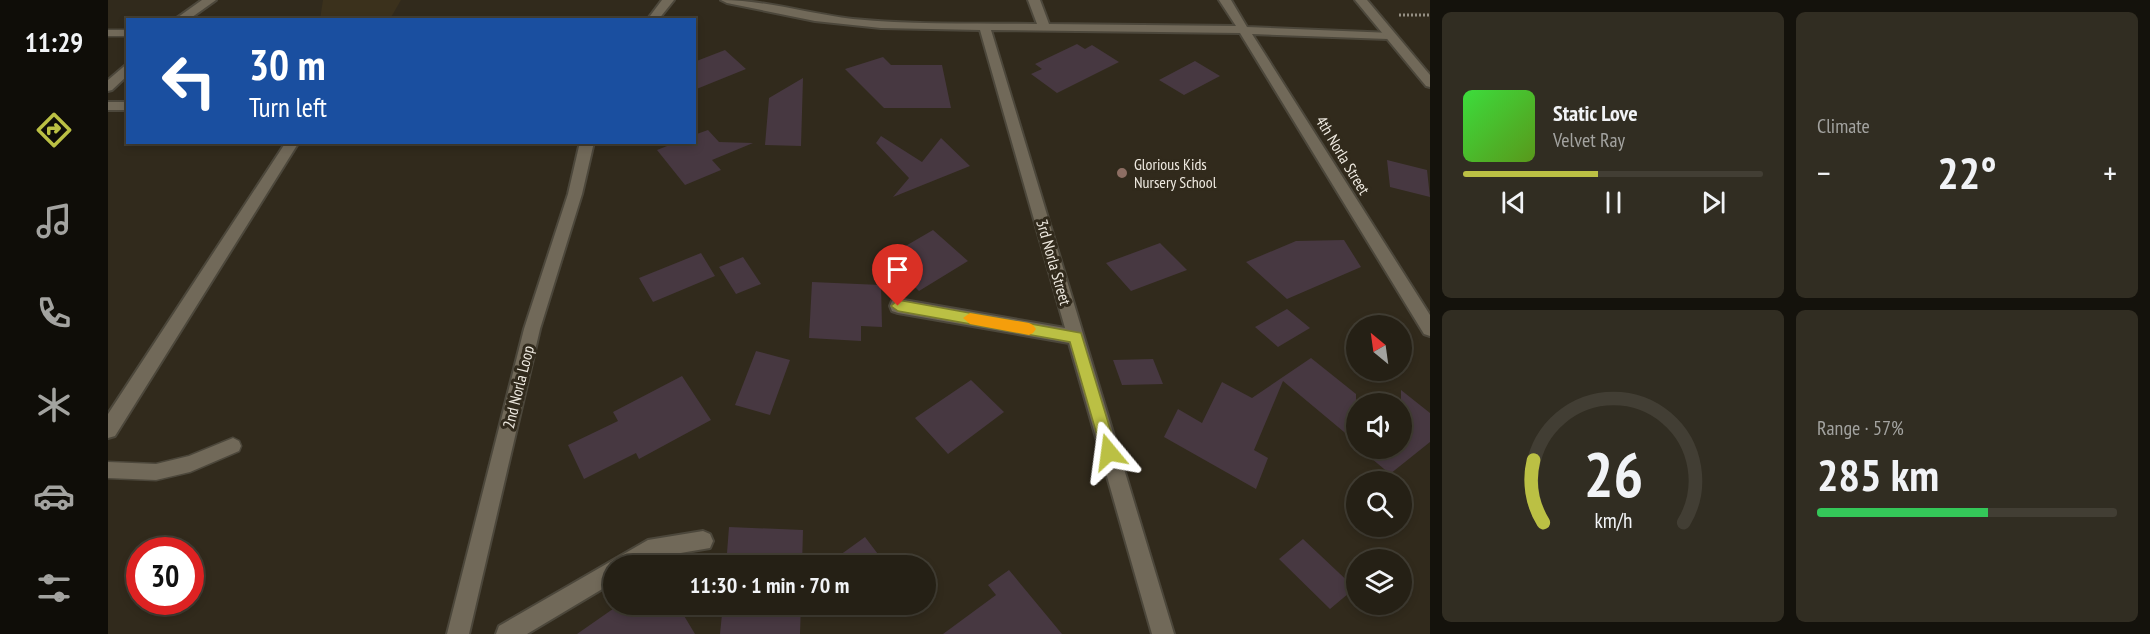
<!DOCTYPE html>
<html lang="en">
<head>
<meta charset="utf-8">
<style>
  :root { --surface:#252015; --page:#312d22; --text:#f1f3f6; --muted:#a3a3a0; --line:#423e34; --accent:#bbc044 }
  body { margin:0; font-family:"PT Sans Narrow",sans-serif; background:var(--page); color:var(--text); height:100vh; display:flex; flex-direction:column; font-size:22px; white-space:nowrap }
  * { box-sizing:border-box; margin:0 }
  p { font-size:20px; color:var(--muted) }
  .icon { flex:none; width:33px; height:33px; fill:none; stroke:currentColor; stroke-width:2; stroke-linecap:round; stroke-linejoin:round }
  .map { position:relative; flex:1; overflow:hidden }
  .details { display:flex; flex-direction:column; gap:12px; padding:12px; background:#14120c; width:720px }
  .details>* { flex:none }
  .guide { position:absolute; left:18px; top:18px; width:570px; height:126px; border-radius:0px; box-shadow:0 3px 9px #0003,0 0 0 2px var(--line); background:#1a4fa0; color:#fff; overflow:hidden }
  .needle { width:39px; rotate:331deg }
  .tools { position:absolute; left:1238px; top:315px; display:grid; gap:12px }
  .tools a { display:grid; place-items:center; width:66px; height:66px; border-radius:50%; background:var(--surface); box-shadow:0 3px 9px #0003,0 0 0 2px var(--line); font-size:30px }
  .speed { position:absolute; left:18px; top:537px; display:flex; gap:12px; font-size:30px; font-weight:700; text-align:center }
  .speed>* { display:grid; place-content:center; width:78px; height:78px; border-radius:50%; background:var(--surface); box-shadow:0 3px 9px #0003,0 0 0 2px var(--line); line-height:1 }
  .speed .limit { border:9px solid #d22; background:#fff; color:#111 }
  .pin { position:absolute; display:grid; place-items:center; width:51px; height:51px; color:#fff; margin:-62px -26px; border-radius:50% 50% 50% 0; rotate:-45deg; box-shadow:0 0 6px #0007 }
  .pin .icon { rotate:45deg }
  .me { position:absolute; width:66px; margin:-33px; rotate:344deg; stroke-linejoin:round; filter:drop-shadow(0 0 4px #0008) }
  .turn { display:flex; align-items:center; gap:21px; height:126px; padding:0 24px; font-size:27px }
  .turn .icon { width:78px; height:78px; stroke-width:2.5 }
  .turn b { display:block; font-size:42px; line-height:51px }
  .big { font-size:45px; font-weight:600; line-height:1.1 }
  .details .widget { flex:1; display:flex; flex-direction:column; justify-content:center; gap:9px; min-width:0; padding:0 21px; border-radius:9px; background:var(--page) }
  .details .dial { align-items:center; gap:0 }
  .dial svg { height:156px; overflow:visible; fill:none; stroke:var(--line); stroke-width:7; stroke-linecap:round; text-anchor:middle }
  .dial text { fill:var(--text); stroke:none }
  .song { display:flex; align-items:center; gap:18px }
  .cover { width:72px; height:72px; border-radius:9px; background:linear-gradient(135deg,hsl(120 70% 55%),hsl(90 70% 35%)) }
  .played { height:6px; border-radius:3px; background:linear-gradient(90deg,var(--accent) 45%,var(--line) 45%) }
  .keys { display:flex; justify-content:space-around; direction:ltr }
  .heat { display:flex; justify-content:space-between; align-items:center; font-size:33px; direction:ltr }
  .charge { height:9px; border-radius:4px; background:linear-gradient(90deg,#34c759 57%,var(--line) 0) }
  .details .tiles { flex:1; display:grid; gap:12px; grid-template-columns:repeat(2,1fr) }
  .trip { position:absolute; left:495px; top:555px; width:333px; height:60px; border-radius:30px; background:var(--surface); box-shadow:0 3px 9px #0003,0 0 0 2px var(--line); font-weight:600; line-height:60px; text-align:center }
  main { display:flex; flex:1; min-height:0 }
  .dock { display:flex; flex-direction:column; width:108px; justify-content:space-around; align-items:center; background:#0f0d08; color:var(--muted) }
  .dock .icon { width:42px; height:42px }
  .dock .active { color:var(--accent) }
  .dock b { font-size:27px; color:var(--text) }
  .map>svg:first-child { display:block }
  .built { fill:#3b311c }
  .building { fill:#473841 }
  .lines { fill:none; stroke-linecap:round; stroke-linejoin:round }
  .service-casing { stroke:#4c473b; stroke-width:3 }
  .minor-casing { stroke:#4c473b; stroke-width:4 }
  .tertiary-casing { stroke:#4c473b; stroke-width:4 }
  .path { stroke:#948e82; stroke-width:3; stroke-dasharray:2 2; stroke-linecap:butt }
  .service { fill:#716959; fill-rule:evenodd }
  .minor { fill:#716959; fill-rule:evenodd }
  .tertiary { fill:#716959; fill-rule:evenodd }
  .route { fill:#bbc044; stroke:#7a7d2c; stroke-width:1.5 }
  .slow { fill:#f59e0b }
  .education-dot { fill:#8d6e63; stroke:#312a1c; stroke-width:2 }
  .labels { text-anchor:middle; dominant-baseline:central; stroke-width:6; stroke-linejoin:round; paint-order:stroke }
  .street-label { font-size:16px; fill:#efeae1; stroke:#312a1c }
  .poi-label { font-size:16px; fill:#efeae1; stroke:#312a1c; text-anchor:start }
</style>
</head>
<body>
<main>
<nav class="dock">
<b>11:29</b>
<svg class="icon active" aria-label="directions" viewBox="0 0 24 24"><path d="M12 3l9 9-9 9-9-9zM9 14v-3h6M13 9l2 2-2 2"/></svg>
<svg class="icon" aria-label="music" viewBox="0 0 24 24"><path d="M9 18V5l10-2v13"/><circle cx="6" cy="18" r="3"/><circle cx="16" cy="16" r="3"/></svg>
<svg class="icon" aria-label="phone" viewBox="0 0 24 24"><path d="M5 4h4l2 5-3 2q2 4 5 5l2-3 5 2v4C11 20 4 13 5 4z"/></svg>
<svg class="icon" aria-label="climate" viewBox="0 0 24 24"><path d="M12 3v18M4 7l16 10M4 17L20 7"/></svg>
<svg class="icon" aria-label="car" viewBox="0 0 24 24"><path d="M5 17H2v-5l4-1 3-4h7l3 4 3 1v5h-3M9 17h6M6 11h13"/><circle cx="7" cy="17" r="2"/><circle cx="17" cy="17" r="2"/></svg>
<svg class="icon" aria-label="filters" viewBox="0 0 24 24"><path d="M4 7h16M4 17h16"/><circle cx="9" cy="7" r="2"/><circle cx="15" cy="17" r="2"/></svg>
</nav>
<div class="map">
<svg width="1322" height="634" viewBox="0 0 1322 634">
  <rect width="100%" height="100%" fill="#312a1c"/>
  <!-- built -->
  <path class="built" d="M215,0H293L282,19H212Z"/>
  <!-- building -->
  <path class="building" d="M969,44L977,49L984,45L1011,62L949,93L923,74L934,69L927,64Z
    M617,50L638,69L586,90V62Z
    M775,57L783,65H834L843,108H776L737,69Z
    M1087,61L1112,76L1076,95L1051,80Z
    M695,78L693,146L657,145L661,98Z
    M600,130L611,142L645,143L604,160L613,170L577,185L549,150L569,142H586V135Z
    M773,136L814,162L833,138L862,166L785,197L801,178L768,143Z
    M1279,160L1319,170L1322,197L1282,187Z
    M825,230L860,261L811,291L777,258Z
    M1236,240L1253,267L1179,299L1138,262L1188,241Z
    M1052,243L1079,270L1023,291L998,263Z
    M593,253L607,276L545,302L531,278Z
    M635,257L653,284L628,294L611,267Z
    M704,282L773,285L774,327L753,326V341L701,338Z
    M1179,309L1202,328L1170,347L1147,327Z
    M648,351L682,360L662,415L627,405Z
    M1203,358L1248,394V442L1175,381L1146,450L1160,458L1148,489L1056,437L1070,409L1094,423L1114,382L1144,398Z
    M1045,359L1055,384L1014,385L1005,360Z
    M574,376L603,420L531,459L528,453L476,479L460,445L510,421L505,412Z
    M863,380L896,412L840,454L807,418Z
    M1293,390L1322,413V442L1282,474L1251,448H1293Z
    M621,527L695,530L694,566H618Z
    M757,537L779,566H723L721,563Z
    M1195,539L1247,588L1222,609L1171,559Z
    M901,570L954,634H835L888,595L880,585Z
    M512,604H569L587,634H469Z
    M615,604H693L692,634H612Z"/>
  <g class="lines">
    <!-- service casing -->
    <g class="service-casing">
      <path id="service" d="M0,30H20V36H0Z
        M125,438L131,441L133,446L131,451L82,472L48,480L0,478V462L48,464L81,456Z"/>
    </g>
    <!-- minor casing -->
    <g class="minor-casing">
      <path id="minor" d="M554,0H566L550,20H539Z
        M613,0C657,0 701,14 745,19C806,25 868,23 929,24L920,0H932L941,24L1128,26L1111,0H1123L1139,27L1284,33V37L1280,39L1144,34L1322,315V336L1316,334L1132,33L883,30L1066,634H1044L961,343L790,313L784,311L782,306L784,301L790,299L957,328L872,30L773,28L707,21L619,3Z
        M0,102H20V110H0Z
        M178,142H191L7,436L0,438V414Z
        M472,142H486L474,194L432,329L361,634H339L416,329L460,194Z
        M595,531L602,534L605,541L602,548L549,557L534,566H506V582L419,634H388L391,626L540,540Z"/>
    </g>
    <!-- tertiary casing -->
    <g class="tertiary-casing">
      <path id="tertiary" d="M94,0H108L80,20H66Z
        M1247,0H1259L1322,75V87L1318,86Z
        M20,63V75L4,90L0,91V80Z"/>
    </g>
    <!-- path -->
    <path class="path" d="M1291,15H1322"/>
    <!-- service -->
    <use href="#service" class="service"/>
    <!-- minor -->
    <use href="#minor" class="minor"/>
    <!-- tertiary -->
    <use href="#tertiary" class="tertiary"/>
  </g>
  <!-- route -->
  <path class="route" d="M790,300L973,333L1009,452L1007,457L1001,459L996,457L994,452L962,342L790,311L783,306Z"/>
  <!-- slow -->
  <path class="slow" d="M862,313L921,323L925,325L928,329L925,333L921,335L862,324L855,318Z"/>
  <!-- markers -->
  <circle class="education-dot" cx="1014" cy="173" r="6"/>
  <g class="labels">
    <!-- street labels -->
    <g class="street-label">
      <text transform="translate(1235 155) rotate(59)">4th Norla Street</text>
      <text transform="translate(946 262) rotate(74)">3rd Norla Street</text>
      <text transform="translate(410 387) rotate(-76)">2nd Norla Loop</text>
    </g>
    <!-- poi labels -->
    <g class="poi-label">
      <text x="1026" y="164">Glorious Kids<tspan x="1026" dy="18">Nursery School</tspan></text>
    </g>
  </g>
</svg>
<div class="tools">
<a><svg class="needle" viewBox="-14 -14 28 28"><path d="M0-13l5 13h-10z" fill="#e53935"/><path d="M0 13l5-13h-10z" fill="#a3a3a0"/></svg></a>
<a><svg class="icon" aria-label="sound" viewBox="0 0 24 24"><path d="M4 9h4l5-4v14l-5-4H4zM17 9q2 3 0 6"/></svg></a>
<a><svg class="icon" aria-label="search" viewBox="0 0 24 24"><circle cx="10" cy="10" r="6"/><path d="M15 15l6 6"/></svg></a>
<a><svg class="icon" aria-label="layers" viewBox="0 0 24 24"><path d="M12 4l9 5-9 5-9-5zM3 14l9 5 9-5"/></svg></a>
</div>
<div class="speed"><div class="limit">30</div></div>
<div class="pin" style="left:790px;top:306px;background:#d93025"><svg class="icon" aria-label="arrive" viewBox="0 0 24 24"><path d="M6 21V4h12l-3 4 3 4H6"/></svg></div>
<svg class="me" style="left:1001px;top:452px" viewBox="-20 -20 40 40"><path d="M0-17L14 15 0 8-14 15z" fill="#bbc044" stroke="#fff" stroke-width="4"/></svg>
<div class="trip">11:30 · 1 min · 70 m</div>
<div class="guide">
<div class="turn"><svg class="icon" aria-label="left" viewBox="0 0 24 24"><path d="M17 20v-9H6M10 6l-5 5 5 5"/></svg><div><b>30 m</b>Turn left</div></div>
</div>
</div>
<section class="details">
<div class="tiles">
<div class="widget">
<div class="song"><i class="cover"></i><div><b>Static Love</b><p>Velvet Ray</p></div></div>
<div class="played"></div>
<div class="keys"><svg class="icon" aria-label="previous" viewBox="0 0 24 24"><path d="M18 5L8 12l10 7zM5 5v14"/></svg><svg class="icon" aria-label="pause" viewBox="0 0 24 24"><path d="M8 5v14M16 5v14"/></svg><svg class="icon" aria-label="next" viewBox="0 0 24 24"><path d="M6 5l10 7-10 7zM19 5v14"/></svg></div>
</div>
<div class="widget"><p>Climate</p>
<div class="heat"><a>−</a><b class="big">22°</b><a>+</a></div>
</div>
<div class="widget dial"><svg viewBox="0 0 100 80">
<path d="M14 69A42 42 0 1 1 86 69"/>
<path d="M14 69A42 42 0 0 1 9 37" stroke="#bbc044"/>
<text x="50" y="56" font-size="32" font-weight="700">26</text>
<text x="50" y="72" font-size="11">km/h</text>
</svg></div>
<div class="widget"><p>Range · 57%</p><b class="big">285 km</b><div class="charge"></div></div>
</div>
</section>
</main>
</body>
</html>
